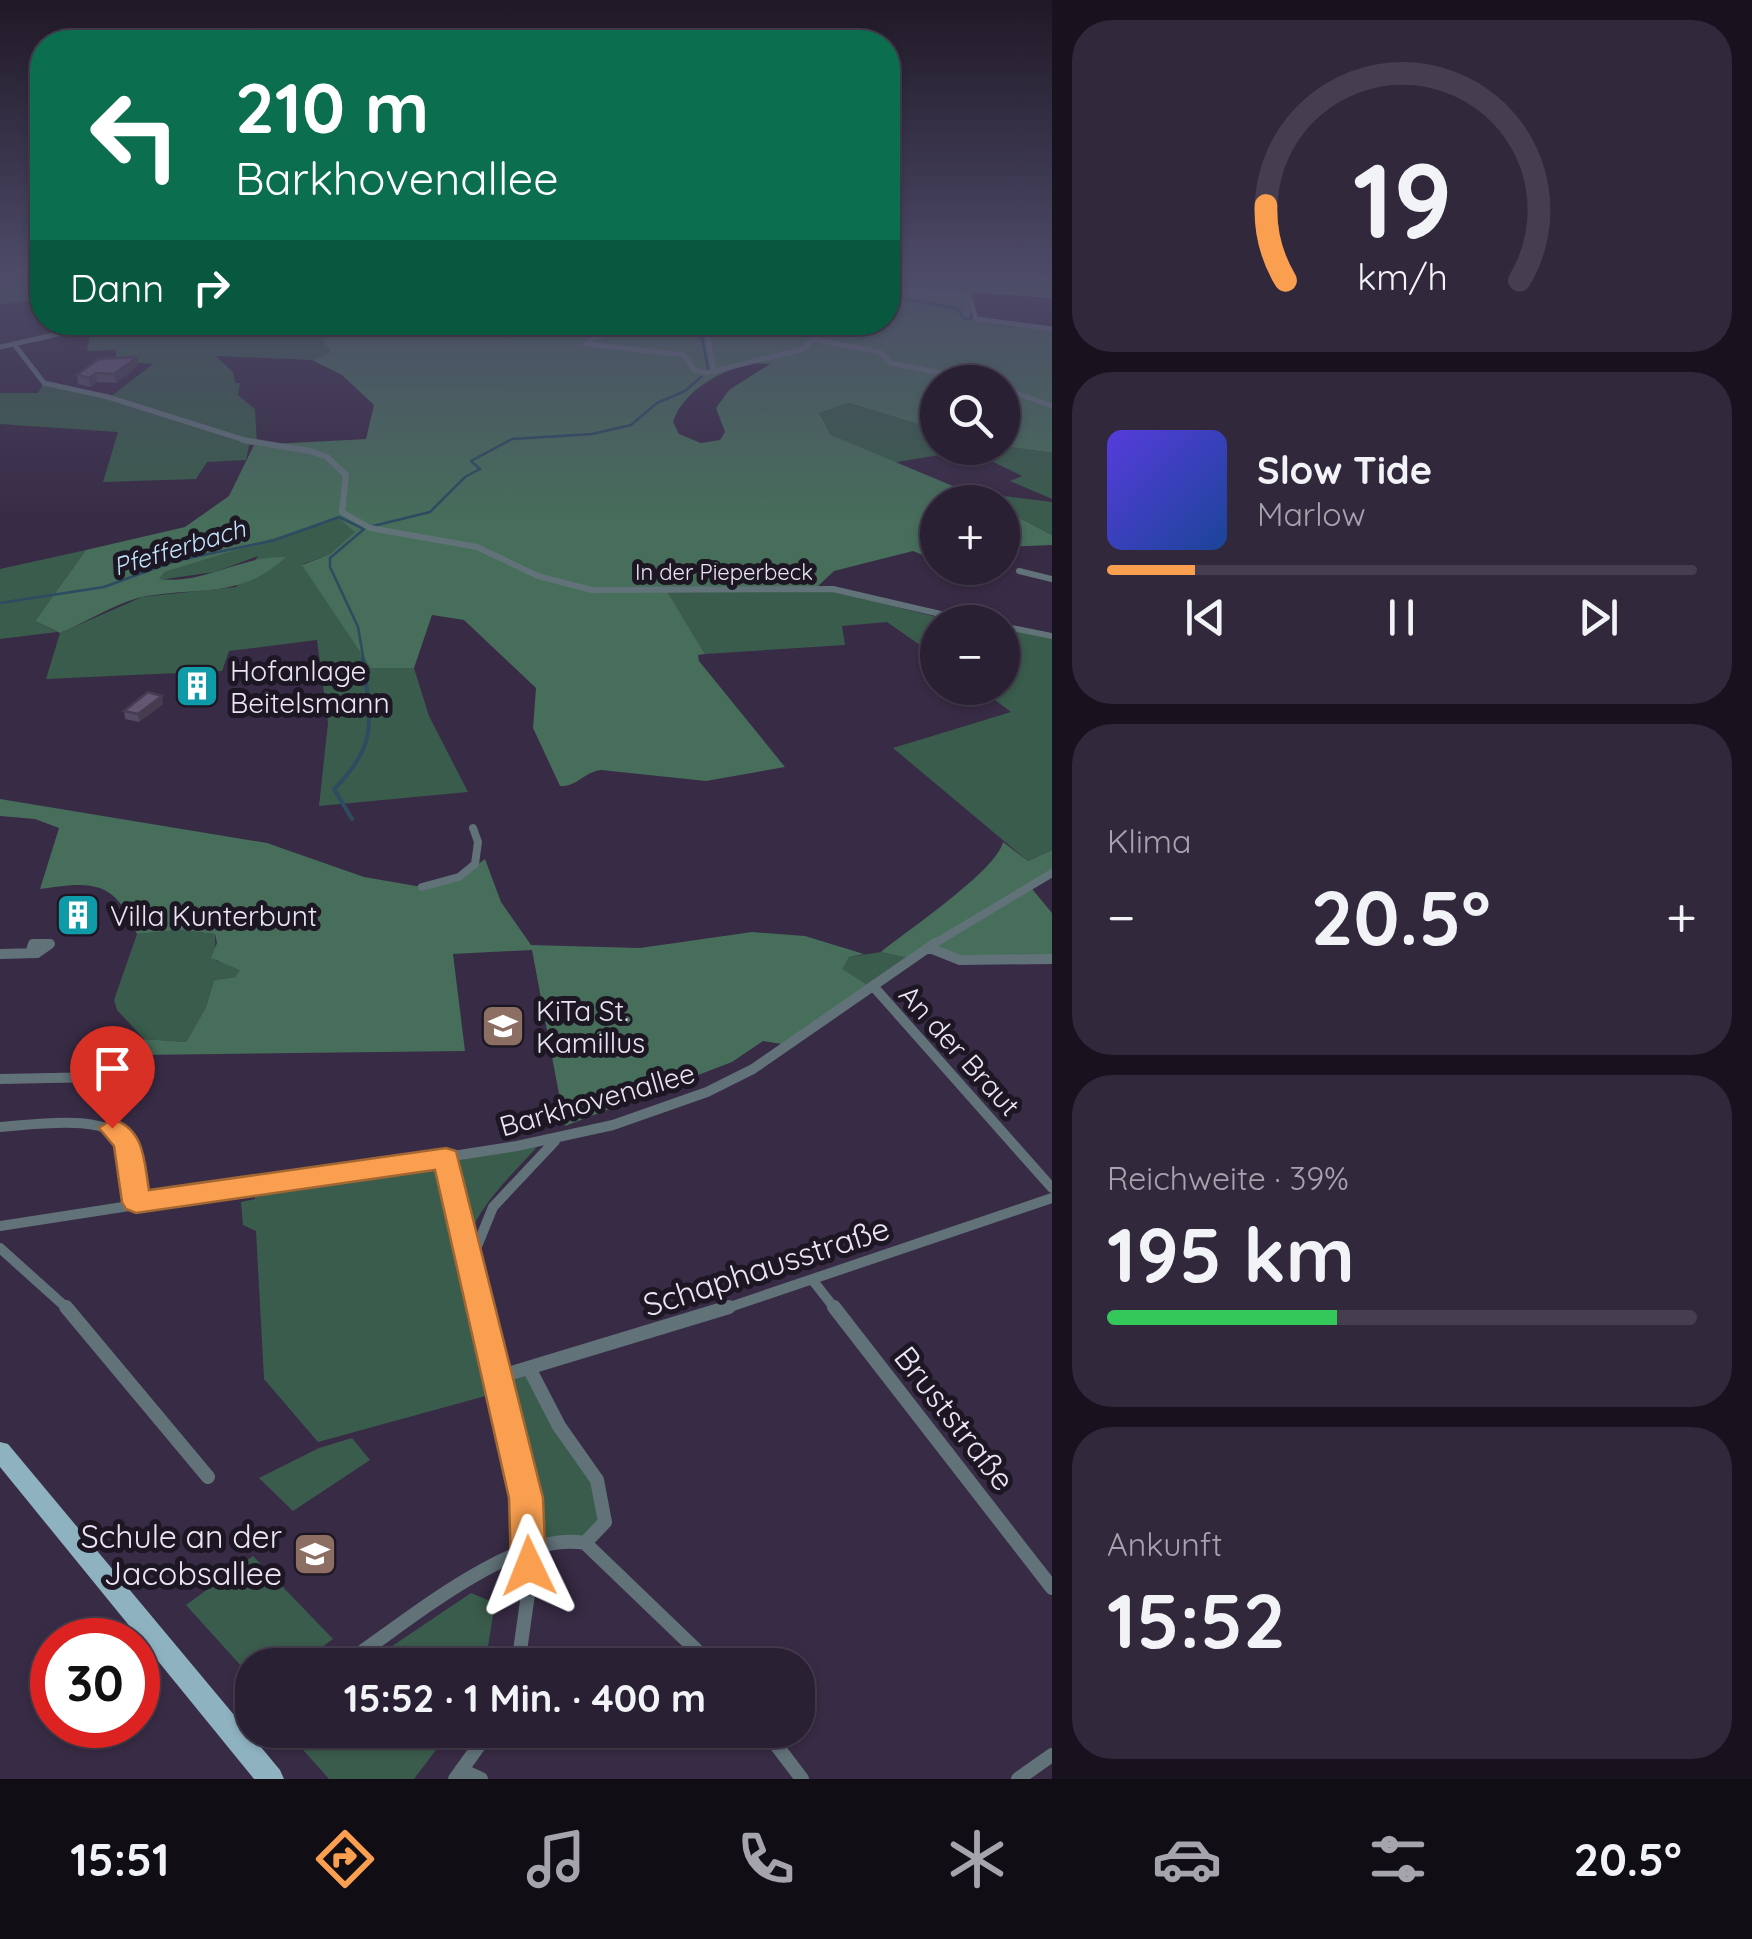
<!DOCTYPE html>
<html lang="de">
<head>
<meta charset="utf-8">
<style>
  :root { --surface:#2a2034; --page:#32283c; --text:#f1f3f6; --muted:#a5a3ac; --line:#463e4f; --accent:#fa9f4f }
  body { margin:0; font-family:Quicksand,sans-serif; background:var(--page); color:var(--text); height:100vh; display:flex; flex-direction:column; font-size:38px; white-space:nowrap }
  * { box-sizing:border-box; margin:0 }
  p { font-size:32px; color:var(--muted) }
  .icon { flex:none; width:55px; height:55px; fill:none; stroke:currentColor; stroke-width:2; stroke-linecap:round; stroke-linejoin:round }
  .map { position:relative; flex:1; overflow:hidden }
  .drawer { display:flex; flex-direction:column; gap:20px; padding:20px; background:#17121d; width:700px }
  .drawer>* { flex:none }
  .banner { position:absolute; left:30px; top:30px; width:870px; height:305px; border-radius:40px; box-shadow:0 2px 8px #0004,0 0 0 2px var(--line); background:#0b6e4f; color:#fff; overflow:hidden }
  .tools { position:absolute; left:920px; top:365px; display:grid; gap:20px }
  .tools a { display:grid; place-items:center; width:100px; height:100px; border-radius:50%; background:var(--surface); box-shadow:0 2px 8px #0004,0 0 0 2px var(--line); font-size:50px }
  .speed { position:absolute; left:30px; top:1618px; display:flex; gap:20px; font-size:50px; font-weight:700; text-align:center }
  .speed>* { display:grid; place-content:center; width:130px; height:130px; border-radius:50%; background:var(--surface); box-shadow:0 2px 8px #0004,0 0 0 2px var(--line); line-height:1 }
  .speed .limit { border:15px solid #d22; background:#fff; color:#111 }
  .pin { position:absolute; display:grid; place-items:center; width:85px; height:85px; color:#fff; margin:-102px -42px; border-radius:50% 50% 50% 0; rotate:-45deg; box-shadow:0 0 10px #0007 }
  .pin .icon { rotate:45deg }
  .me { position:absolute; width:110px; margin:-55px; rotate:358deg; stroke-linejoin:round; filter:drop-shadow(0 0 8px #0008) }
  .turn { display:flex; align-items:center; gap:35px; height:210px; padding:0 40px; font-size:45px }
  .turn .icon { width:130px; height:130px; stroke-width:2.5 }
  .turn b { display:block; font-size:70px; line-height:85px }
  .then { display:flex; align-items:center; height:95px; padding:0 40px; background:#0003; gap:20px; font-size:38px }
  .big { font-size:75px; font-weight:700; line-height:1.1 }
  .drawer .tile { flex:1; display:flex; flex-direction:column; justify-content:center; gap:15px; min-width:0; padding:0 35px; border-radius:40px; background:var(--page) }
  .drawer .dial { align-items:center; gap:0 }
  .dial svg { height:260px; overflow:visible; fill:none; stroke:var(--line); stroke-width:7; stroke-linecap:round; text-anchor:middle }
  .dial text { fill:var(--text); stroke:none }
  .song { display:flex; align-items:center; gap:30px }
  .cover { width:120px; height:120px; border-radius:15px; background:linear-gradient(135deg,hsl(250 70% 55%),hsl(220 70% 35%)) }
  .played { height:10px; border-radius:5px; background:linear-gradient(90deg,var(--accent) 15%,var(--line) 15%) }
  .keys { display:flex; justify-content:space-around; direction:ltr }
  .heat { display:flex; justify-content:space-between; align-items:center; font-size:55px; direction:ltr }
  .charge { height:15px; border-radius:8px; background:linear-gradient(90deg,#34c759 39%,var(--line) 0) }
  .trip { position:absolute; left:235px; top:1648px; width:580px; height:100px; border-radius:40px; background:var(--surface); box-shadow:0 2px 8px #0004,0 0 0 2px var(--line); font-weight:700; line-height:100px; text-align:center }
  .menu { display:flex; height:160px; justify-content:space-around; align-items:center; background:#110d15; color:var(--muted) }
  .menu .icon { width:70px; height:70px }
  .menu .current { color:var(--accent) }
  .menu b { font-size:45px; color:var(--text) }
  main { display:flex; flex:1; min-height:0 }
  .map>svg:first-child { display:block }
  .green { fill:#3a5c4c }
  .forest { fill:#476d5b; fill-rule:evenodd }
  .lines { fill:none; stroke-linecap:round; stroke-linejoin:round }
  .stream-far1 { stroke:#2d4b61; stroke-width:2.5 }
  .stream { stroke:#2d4b61; stroke-width:4 }
  .street-far4 { stroke:#617279; stroke-width:5 }
  .street-far3 { stroke:#617279; stroke-width:6 }
  .street-far2 { stroke:#617279; stroke-width:8 }
  .street-far1 { stroke:#617279; stroke-width:10 }
  .street { stroke:#617279; stroke-width:14 }
  .primary { fill:#8fb2c1; fill-rule:evenodd }
  .wall { fill:#554a63 }
  .shaded-wall { fill:#453c50 }
  .building { fill:#635673; stroke:#453c50; stroke-width:2.5 }
  .route { fill:#fa9f4f; stroke:#a26733; stroke-width:2.5 }
  .labels { text-anchor:middle; dominant-baseline:central; stroke-width:10; stroke-linejoin:round; paint-order:stroke }
  .far-street-label { font-size:22px; fill:#ebe4f5; stroke:#1c1723 }
  .far-water-label { font-size:25px; font-style:italic; fill:#c4e5fe; stroke:#1c1723 }
  .poi-label { font-size:28px; fill:#ebe4f5; stroke:#1c1723; text-anchor:start }
  .street-label { font-size:28px; fill:#ebe4f5; stroke:#1c1723 }
  .near-street-label { font-size:32px; fill:#ebe4f5; stroke:#1c1723 }
  .near-poi-label { font-size:32px; fill:#ebe4f5; stroke:#1c1723; text-anchor:end }
</style>
</head>
<body>
<main>
<div class="map">
<svg width="1052" height="1779" viewBox="0 0 1052 1779">
  <rect width="100%" height="100%" fill="#382b45"/>
  <!-- green -->
  <path class="green" d="M0,270H42V300L0,304Z
    M117,323L348,322L350,324L336,330L327,344L332,352L312,360L216,356L233,372L235,383H240L238,395L255,409L257,443L249,445L246,460L207,462L196,479L103,482L118,432L0,424V393H38L43,384L109,398L153,364L116,361V350L87,351L91,329Z
    M849,403L937,430L938,448L1003,446L1052,453V499L1010,481L1022,476L969,450L891,463L831,435L819,413Z
    M972,492L1052,502V535L1003,509L1002,502H991Z
    M339,517L356,532L330,554L303,564L371,667L414,668L429,716L468,792L319,806L328,723L317,640L229,651L222,671L46,679L60,633L142,597L236,587L258,556L215,572L158,580L165,572Z
    M86,550L35,621L57,632L0,639V569Z
    M667,591H832L957,622H938L937,657L887,622L842,626L845,645L705,654Z
    M1003,628L1052,638V850L1028,861L893,748L1011,712L979,688H1002Z
    M178,930L215,934L216,961L236,965L241,970L235,977L214,980L206,1007L186,1042L144,1039L117,1010L114,1000L137,934Z
    M881,952L912,959L871,987L841,969L849,957Z
    M537,1147C507,1180 465,1218 463,1264L486,1381L529,1372L596,1480L602,1519L583,1536L530,1539L500,1392L318,1442L264,1379L256,1231L243,1225L241,1202L255,1199V1184Z
    M352,1438L370,1460L293,1511L259,1478L319,1448Z
    M253,1556L333,1639L298,1665H252V1678L186,1605Z
    M471,1593L495,1603L485,1665H364Z
    M286,1730H451L414,1779H329L297,1743L288,1749L282,1742L290,1735Z"/>
  <!-- forest -->
  <path class="forest" d="M888,270H1025L1052,277V298L973,293L970,317L976,321L1052,330V453L1003,446L1002,382H938L937,430L849,403L819,413L831,435L991,502H938L937,561L913,551L834,571L816,588L667,591L705,654L698,655L699,661L785,767L706,781L601,770C584,772 577,787 560,786L533,728L536,688L464,620L432,615L414,668H371L302,565L330,554L355,532L339,518L165,572L159,579C203,585 242,555 286,557C242,598 202,587 147,596C119,601 87,622 60,633L35,621L86,550L185,527L229,496L254,445L366,439L374,405L342,375L312,360L331,352L320,335L348,323L563,322L603,328L621,322H888ZM754,363L770,364L729,390L716,408L725,432L720,440L701,443L679,434L673,422C683,390 723,369 754,363Z
    M1003,509L1052,535V545L1003,547Z
    M0,799L267,843L364,877L422,887L455,882L485,859L501,902L531,945L640,948L752,932L805,936L864,954L849,957L842,969L871,987L788,1045L763,1041L732,1062L565,1126L532,950L453,954L465,1051L139,1055L144,1039L186,1042L206,1007L214,980L235,977L240,970L211,958L217,943L215,934L178,930L137,934C115,880 93,881 40,889L59,828L35,819L0,816Z
    M1003,842L1028,861L1052,850V872L1028,884L1052,913V958L971,960L932,948L912,959L881,952C908,930 997,870 1003,842Z"/>
  <g class="lines">
    <!-- stream-far1 -->
    <path class="stream-far1" d="M888,296L959,309L963,318L1014,326
      M708,322L702,338L708,369
      M373,526L430,512L465,477L480,469L471,461L512,439L592,434L631,425L657,403L685,391L701,377
      M0,603L104,587L175,561L275,540L339,517L364,529L330,558V567L358,627L364,662"/>
    <!-- stream -->
    <path class="stream" d="M352,819L334,789C380,744 370,718 363,659"/>
    <!-- street-far4 -->
    <path class="street-far4" d="M888,290L964,296L970,298L976,319L1052,329
      M640,322L634,331L594,337L586,344L684,355L694,370L706,373L804,349L813,339L880,352L891,363L983,382
      M712,322L708,338L714,372
      M14,344L44,383L108,397L251,442
      M0,347L112,322
      M1002,388L1052,406"/>
    <!-- street-far3 -->
    <path class="street-far3" d="M243,440L310,451L327,457L346,475L342,512L370,528L477,547L538,576L592,590L833,589L975,622
      M1019,571L1052,579
      M1002,626L1052,636"/>
    <!-- street-far2 -->
    <path class="street-far2" d="M422,887L459,877L475,864L478,842L473,828
      M33,945H49
      M932,945L1052,873"/>
    <!-- street-far1 -->
    <path class="street-far1" d="M33,944H50L37,953L31,950Z
      M930,948L960,960L1052,959
      M0,954L37,953
      M874,987L1052,1188
      M0,1079L102,1077
      M0,1127C32,1125 112,1111 129,1146C137,1162 134,1185 136,1202
      M446,1158L482,1310
      M0,1226L517,1146L613,1125L707,1092L753,1069L935,943
      M0,1248L69,1310
      M471,1261L493,1207L555,1141
      M814,1282L836,1310
      M721,1310L1052,1198"/>
    <!-- street -->
    <path class="street" d="M66,1307L208,1477
      M481,1307L526,1499L529,1587L518,1665
      M834,1307L1052,1588
      M530,1370L559,1426L597,1480L605,1522L585,1543
      M495,1378L729,1307
      M343,1665C402,1626 514,1529 585,1543L712,1665
      M765,1730L802,1779
      M461,1770L481,1779
      M455,1779L490,1730
      M1018,1779L1052,1755"/>
    <!-- primary -->
    <path class="primary" d="M0,1442L8,1444L280,1770L284,1779H254L0,1467Z"/>
  </g>
  <!-- wall -->
  <path class="wall" d="M138,366L116,383L97,382L90,387L78,384L77,375Z
    M215,670L216,682L208,691L180,688L178,676Z
    M163,704L139,722L125,719L124,711Z
    M90,906L83,926H65L63,917Z"/>
  <!-- shaded-wall -->
  <path class="shaded-wall" d="M137,357L138,366L116,383L114,374Z
    M96,373L97,382L90,387L89,378Z
    M215,670L216,682L208,691L207,680Z
    M162,696L163,704L139,722L138,714Z
    M88,897L90,906L83,926L81,917Z"/>
  <!-- building -->
  <path class="building" d="M137,357L114,374L96,373L89,378L77,375L99,359Z
    M186,667L215,670L207,680L178,676Z
    M148,692L162,696L138,714L124,711Z
    M70,897H88L81,917H63Z"/>
  <!-- sky -->
  <linearGradient id="sky" x2="0" y2="1"><stop stop-color="#1f1826"/><stop offset="0.52" stop-color="#4d4a68"/><stop offset="1" stop-color="#4d4a68" stop-opacity="0"/></linearGradient>
  <rect width="1052" height="519" fill="url(#sky)"/>
  <!-- route -->
  <path class="route" d="M112,1119C145,1129 144,1161 149,1190L446,1148L456,1151L543,1498L546,1566L541,1577L529,1582L516,1577L511,1566L509,1498L435,1170L136,1213L126,1209L122,1202L114,1146L99,1128Z"/>
  <!-- icons -->
  <defs>
    <g id="building-square" transform="scale(2.25)"><rect x="-9" y="-9" width="18" height="18" rx="4" fill="#0f9aa8" stroke="#1c1723"/><path d="M-4-6H4V6H1V3H-1V6H-4ZM-2.5-4.3h1.7v1.8h-1.7ZM.8-4.3h1.7v1.8H.8ZM-2.5-1h1.7V.8h-1.7ZM.8-1h1.7V.8H.8Z" fill="#fff"/></g>
    <g id="school-square" transform="scale(2.25)"><rect x="-9" y="-9" width="18" height="18" rx="4" fill="#8d6e63" stroke="#1c1723"/><path d="M0-5L7-2L0 1L-7-2ZM-4 1L0 2.5L4 1V4Q0 6-4 4Z" fill="#fff"/></g>
  </defs>
  <g fill-rule="evenodd">
    <use href="#building-square" x="197" y="686"/>
    <use href="#building-square" x="78" y="915"/>
    <use href="#school-square" x="503" y="1026"/>
    <use href="#school-square" x="315" y="1554"/>
  </g>
  <g class="labels">
    <!-- far-street labels -->
    <g class="far-street-label">
      <text x="724" y="572">In der Pieperbeck</text>
    </g>
    <!-- far-water labels -->
    <g class="far-water-label">
      <text transform="translate(179 547) rotate(-17)">Pfefferbach</text>
    </g>
    <!-- poi labels -->
    <g class="poi-label">
      <text x="230" y="670">Hofanlage<tspan x="230" dy="32">Beitelsmann</tspan></text>
      <text x="110" y="915">Villa Kunterbunt</text>
      <text x="536" y="1010">KiTa St.<tspan x="536" dy="32">Kamillus</tspan></text>
    </g>
    <!-- street labels -->
    <g class="street-label">
      <text transform="translate(960 1050) rotate(48)">An der Braut</text>
      <text transform="translate(597 1099) rotate(-16)">Barkhovenallee</text>
    </g>
    <!-- near-street labels -->
    <g class="near-street-label">
      <text transform="translate(766 1266) rotate(-18)">Schaphausstraße</text>
      <text transform="translate(955 1418) rotate(52)">Bruststraße</text>
    </g>
    <!-- near-poi labels -->
    <g class="near-poi-label">
      <text x="282" y="1536">Schule an der<tspan x="282" dy="37">Jacobsallee</tspan></text>
    </g>
  </g>
</svg>
<div class="tools">
<a><svg class="icon" aria-label="search" viewBox="0 0 24 24"><circle cx="10" cy="10" r="6"/><path d="M15 15l6 6"/></svg></a>
<a>+</a>
<a>−</a>
</div>
<div class="speed"><div class="limit">30</div></div>
<div class="pin" style="left:112px;top:1128px;background:#d93025"><svg class="icon" aria-label="arrive" viewBox="0 0 24 24"><path d="M6 21V4h12l-3 4 3 4H6"/></svg></div>
<svg class="me" style="left:529px;top:1566px" viewBox="-20 -20 40 40"><path d="M0-17L14 15 0 8-14 15z" fill="#fa9f4f" stroke="#fff" stroke-width="4"/></svg>
<div class="trip">15:52 · 1 Min. · 400 m</div>
<div class="banner">
<div class="turn"><svg class="icon" aria-label="left" viewBox="0 0 24 24"><path d="M17 20v-9H6M10 6l-5 5 5 5"/></svg><div><b>210 m</b>Barkhovenallee</div></div>
<div class="then">Dann<svg class="icon" aria-label="right" viewBox="0 0 24 24"><path d="M7 20v-9h11M14 6l5 5-5 5"/></svg></div>
</div>
</div>
<section class="drawer">
<div class="tile dial"><svg viewBox="0 0 100 80">
<path d="M14 69A42 42 0 1 1 86 69"/>
<path d="M14 69A42 42 0 0 1 8 46" stroke="#fa9f4f"/>
<text x="50" y="56" font-size="32" font-weight="700">19</text>
<text x="50" y="72" font-size="11">km/h</text>
</svg></div>
<div class="tile">
<div class="song"><i class="cover"></i><div><b>Slow Tide</b><p>Marlow</p></div></div>
<div class="played"></div>
<div class="keys"><svg class="icon" aria-label="previous" viewBox="0 0 24 24"><path d="M18 5L8 12l10 7zM5 5v14"/></svg><svg class="icon" aria-label="pause" viewBox="0 0 24 24"><path d="M8 5v14M16 5v14"/></svg><svg class="icon" aria-label="next" viewBox="0 0 24 24"><path d="M6 5l10 7-10 7zM19 5v14"/></svg></div>
</div>
<div class="tile"><p>Klima</p>
<div class="heat"><a>−</a><b class="big">20.5°</b><a>+</a></div>
</div>
<div class="tile"><p>Reichweite · 39%</p><b class="big">195 km</b><div class="charge"></div></div>
<div class="tile"><p>Ankunft</p><b class="big">15:52</b></div>
</section>
</main>
<nav class="menu">
<b>15:51</b>
<svg class="icon current" aria-label="directions" viewBox="0 0 24 24"><path d="M12 3l9 9-9 9-9-9zM9 14v-3h6M13 9l2 2-2 2"/></svg>
<svg class="icon" aria-label="music" viewBox="0 0 24 24"><path d="M9 18V5l10-2v13"/><circle cx="6" cy="18" r="3"/><circle cx="16" cy="16" r="3"/></svg>
<svg class="icon" aria-label="phone" viewBox="0 0 24 24"><path d="M5 4h4l2 5-3 2q2 4 5 5l2-3 5 2v4C11 20 4 13 5 4z"/></svg>
<svg class="icon" aria-label="climate" viewBox="0 0 24 24"><path d="M12 3v18M4 7l16 10M4 17L20 7"/></svg>
<svg class="icon" aria-label="car" viewBox="0 0 24 24"><path d="M5 17H2v-5l4-1 3-4h7l3 4 3 1v5h-3M9 17h6M6 11h13"/><circle cx="7" cy="17" r="2"/><circle cx="17" cy="17" r="2"/></svg>
<svg class="icon" aria-label="filters" viewBox="0 0 24 24"><path d="M4 7h16M4 17h16"/><circle cx="9" cy="7" r="2"/><circle cx="15" cy="17" r="2"/></svg>
<b>20.5°</b>
</nav>
</body>
</html>
